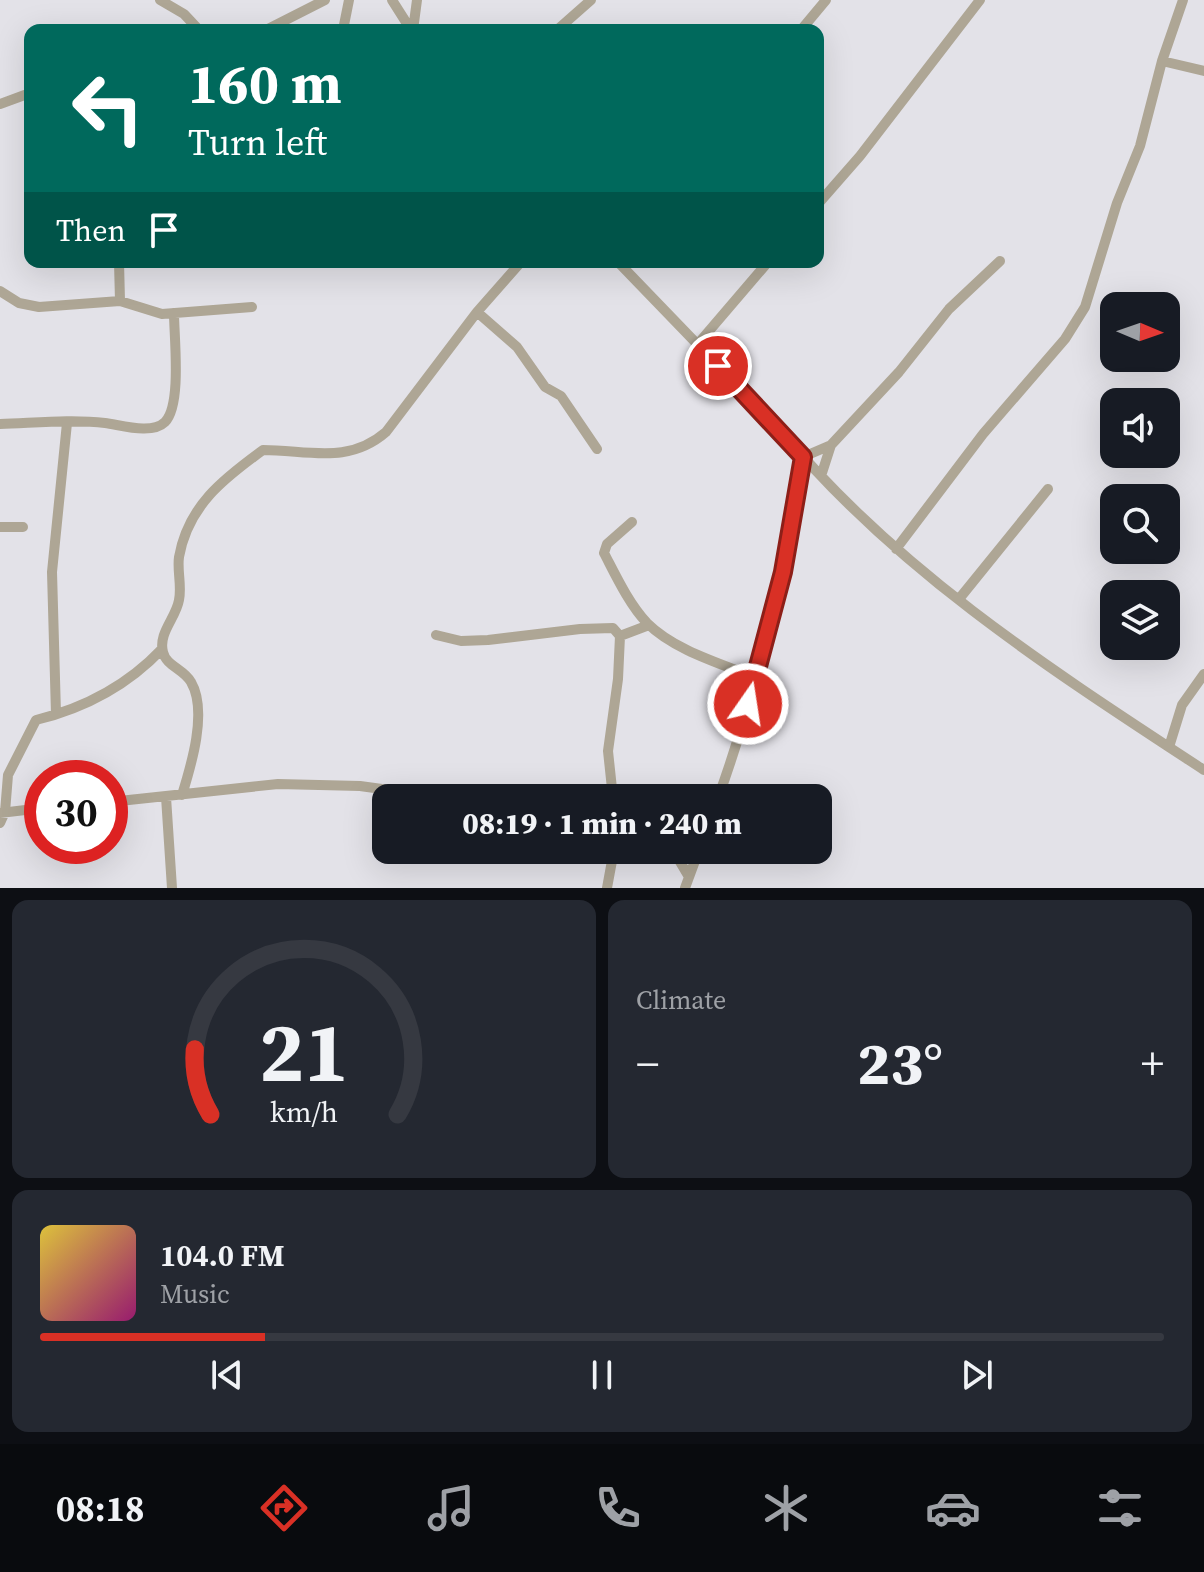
<!DOCTYPE html>
<html lang="en">
<head>
<meta charset="utf-8">
<style>
  :root { --surface:#171b24; --page:#242831; --text:#f1f3f6; --muted:#9ea1a6; --line:#363941; --accent:#d93025 }
  body { margin:0; font-family:"Source Serif 4",serif; background:var(--page); color:var(--text); height:100vh; display:flex; flex-direction:column; font-size:30px; white-space:nowrap }
  * { box-sizing:border-box; margin:0 }
  p { font-size:26px; color:var(--muted) }
  .icon { flex:none; width:44px; height:44px; fill:none; stroke:currentColor; stroke-width:2; stroke-linecap:round; stroke-linejoin:round }
  .map { position:relative; height:888px; overflow:hidden }
  .drawer { display:flex; flex-direction:column; gap:12px; padding:12px; background:#0d0f14; flex:1 }
  .drawer>* { flex:none }
  .hud { position:absolute; left:24px; top:24px; width:800px; height:244px; border-radius:16px; box-shadow:0 8px 32px #0002; background:#00695c; color:#fff; overflow:hidden }
  .needle { width:52px; rotate:92deg }
  .buttons { position:absolute; left:1100px; top:292px; display:grid; gap:16px }
  .buttons a { display:grid; place-items:center; width:80px; height:80px; border-radius:16px; background:var(--surface); box-shadow:0 8px 32px #0002; font-size:40px }
  .speed { position:absolute; left:24px; top:760px; display:flex; gap:16px; font-size:40px; font-weight:700; text-align:center }
  .speed>* { display:grid; place-content:center; width:104px; height:104px; border-radius:50%; background:var(--surface); box-shadow:0 8px 32px #0002; line-height:1 }
  .speed .limit { border:12px solid #d22; background:#fff; color:#111 }
  .pin { position:absolute; display:grid; place-items:center; width:68px; height:68px; color:#fff; margin:-34px; border:4px solid #fff; border-radius:50%; box-shadow:0 2px 8px #0007 }
  .me { position:absolute; width:88px; margin:-44px; rotate:13deg; stroke-linejoin:round; filter:drop-shadow(0 0 6px #0008) }
  .turn { display:flex; align-items:center; gap:28px; height:168px; padding:0 32px; font-size:36px }
  .turn .icon { width:104px; height:104px; stroke-width:2.5 }
  .turn b { display:block; font-size:56px; line-height:68px }
  .then { display:flex; align-items:center; height:76px; padding:0 32px; background:#0003; gap:16px; font-size:30px }
  .big { font-size:60px; font-weight:800; line-height:1.1 }
  .drawer .widget { flex:1; display:flex; flex-direction:column; justify-content:center; gap:12px; min-width:0; padding:0 28px; border-radius:16px; background:var(--page) }
  .drawer .dial { align-items:center; gap:0 }
  .dial svg { height:208px; overflow:visible; fill:none; stroke:var(--line); stroke-width:7; stroke-linecap:round; text-anchor:middle }
  .dial text { fill:var(--text); stroke:none }
  .song { display:flex; align-items:center; gap:24px }
  .cover { width:96px; height:96px; border-radius:12px; background:linear-gradient(135deg,hsl(50 70% 55%),hsl(320 70% 35%)) }
  .played { height:8px; border-radius:4px; background:linear-gradient(90deg,var(--accent) 20%,var(--line) 20%) }
  .keys { display:flex; justify-content:space-around; direction:ltr }
  .heat { display:flex; justify-content:space-between; align-items:center; font-size:44px; direction:ltr }
  .drawer .tiles { flex:1; display:grid; gap:12px; grid-template-columns:1fr 1fr }
  .widget:last-child { grid-column:span 2 }
  .trip { position:absolute; left:372px; top:784px; width:460px; height:80px; border-radius:16px; background:var(--surface); box-shadow:0 8px 32px #0002; font-weight:800; line-height:80px; text-align:center }
  .tabs { display:flex; height:128px; justify-content:space-around; align-items:center; background:#090b0e; color:var(--muted) }
  .tabs .icon { width:56px; height:56px }
  .tabs .current { color:var(--accent) }
  .tabs b { font-size:36px; color:var(--text) }
  .map>svg:first-child { display:block }
  .lines { fill:none; stroke-linecap:round; stroke-linejoin:round }
  .minor { stroke:#aea695; stroke-width:10 }
  .route-casing { stroke:#8d1f18; stroke-width:20 }
  .route { stroke:#d93025; stroke-width:14 }
</style>
</head>
<body>
<div class="map">
<svg width="1204" height="888" viewBox="0 0 1204 888">
  <rect width="100%" height="100%" fill="#e3e2e8"/>
  <g class="lines">
    <!-- minor -->
    <path class="minor" d="M160,0L184,14L199,30
      M392,0L411,30
      M266,30L325,0
      M343,30L349,0
      M413,30L417,0
      M557,30L591,0
      M801,30L826,0
      M1162,61L1204,71
      M0,104L30,93
      M818,204L860,156L980,0
      M119,262L120,301
      M618,262L781,431C897,571 1053,671 1204,770
      M0,291L19,303L39,307L120,301L162,314L252,307
      M477,312L517,347L545,387L561,396L597,449
      M697,345L768,262
      M0,424C34,423 71,419 105,423C121,425 152,435 165,422C182,405 174,337 174,313
      M821,476L831,445L899,372L949,309L1000,261
      M632,522L607,544L604,553C616,576 629,604 647,623C674,650 719,663 754,677
      M0,527H23
      M896,549L983,434L1065,339L1085,307L1117,203L1140,146L1162,61L1183,0
      M959,599L1048,489
      M436,635L461,641L488,640L580,629L613,628L620,636L618,679L608,751L613,798
      M620,636L649,625
      M56,714L52,572L67,423
      M1169,747L1182,705L1204,674
      M182,795C191,766 208,711 191,682C184,669 166,666 163,652C158,633 176,618 179,600C182,586 177,571 179,557C188,506 223,479 263,450C308,450 348,465 386,432L477,312L521,262
      M166,797L172,888
      M718,798C758,688 783,573 803,457L831,445
      M110,802L278,784L360,786L447,798
      M0,813L42,808
      M0,823L5,812L8,775L36,720C85,708 127,686 162,649
      M673,850L689,877
      M607,888L614,850
      M685,888L699,850"/>
  </g>
  <g class="lines">
    <!-- route casing -->
    <g class="route-casing">
      <path id="route" d="M718,366L803,457L783,572L748,704"/>
    </g>
    <!-- route -->
    <use href="#route" class="route"/>
  </g>
</svg>
<div class="buttons">
<a><svg class="needle" viewBox="-14 -14 28 28"><path d="M0-13l5 13h-10z" fill="#e53935"/><path d="M0 13l5-13h-10z" fill="#9ea1a6"/></svg></a>
<a><svg class="icon" aria-label="sound" viewBox="0 0 24 24"><path d="M4 9h4l5-4v14l-5-4H4zM17 9q2 3 0 6"/></svg></a>
<a><svg class="icon" aria-label="search" viewBox="0 0 24 24"><circle cx="10" cy="10" r="6"/><path d="M15 15l6 6"/></svg></a>
<a><svg class="icon" aria-label="layers" viewBox="0 0 24 24"><path d="M12 4l9 5-9 5-9-5zM3 14l9 5 9-5"/></svg></a>
</div>
<div class="speed"><div class="limit">30</div></div>
<div class="pin" style="left:718px;top:366px;background:#d93025"><svg class="icon" aria-label="arrive" viewBox="0 0 24 24"><path d="M6 21V4h12l-3 4 3 4H6"/></svg></div>
<svg class="me" style="left:748px;top:704px" viewBox="-20 -20 40 40"><circle r="17" fill="#d93025" stroke="#fff" stroke-width="3"/><path d="M0-11L8 9 0 5-8 9z" fill="#fff"/></svg>
<div class="trip">08:19 · 1 min · 240 m</div>
<div class="hud">
<div class="turn"><svg class="icon" aria-label="left" viewBox="0 0 24 24"><path d="M17 20v-9H6M10 6l-5 5 5 5"/></svg><div><b>160 m</b>Turn left</div></div>
<div class="then">Then<svg class="icon" aria-label="arrive" viewBox="0 0 24 24"><path d="M6 21V4h12l-3 4 3 4H6"/></svg></div>
</div>
</div>
<section class="drawer">
<div class="tiles">
<div class="widget dial"><svg viewBox="0 0 100 80">
<path d="M14 69A42 42 0 1 1 86 69"/>
<path d="M14 69A42 42 0 0 1 8 44" stroke="#d93025"/>
<text x="50" y="56" font-size="32" font-weight="700">21</text>
<text x="50" y="72" font-size="11">km/h</text>
</svg></div>
<div class="widget"><p>Climate</p>
<div class="heat"><a>−</a><b class="big">23°</b><a>+</a></div>
</div>
<div class="widget">
<div class="song"><i class="cover"></i><div><b>104.0 FM</b><p>Music</p></div></div>
<div class="played"></div>
<div class="keys"><svg class="icon" aria-label="previous" viewBox="0 0 24 24"><path d="M18 5L8 12l10 7zM5 5v14"/></svg><svg class="icon" aria-label="pause" viewBox="0 0 24 24"><path d="M8 5v14M16 5v14"/></svg><svg class="icon" aria-label="next" viewBox="0 0 24 24"><path d="M6 5l10 7-10 7zM19 5v14"/></svg></div>
</div>
</div>
</section>
<nav class="tabs">
<b>08:18</b>
<svg class="icon current" aria-label="directions" viewBox="0 0 24 24"><path d="M12 3l9 9-9 9-9-9zM9 14v-3h6M13 9l2 2-2 2"/></svg>
<svg class="icon" aria-label="music" viewBox="0 0 24 24"><path d="M9 18V5l10-2v13"/><circle cx="6" cy="18" r="3"/><circle cx="16" cy="16" r="3"/></svg>
<svg class="icon" aria-label="phone" viewBox="0 0 24 24"><path d="M5 4h4l2 5-3 2q2 4 5 5l2-3 5 2v4C11 20 4 13 5 4z"/></svg>
<svg class="icon" aria-label="climate" viewBox="0 0 24 24"><path d="M12 3v18M4 7l16 10M4 17L20 7"/></svg>
<svg class="icon" aria-label="car" viewBox="0 0 24 24"><path d="M5 17H2v-5l4-1 3-4h7l3 4 3 1v5h-3M9 17h6M6 11h13"/><circle cx="7" cy="17" r="2"/><circle cx="17" cy="17" r="2"/></svg>
<svg class="icon" aria-label="filters" viewBox="0 0 24 24"><path d="M4 7h16M4 17h16"/><circle cx="9" cy="7" r="2"/><circle cx="15" cy="17" r="2"/></svg>
</nav>
</body>
</html>
